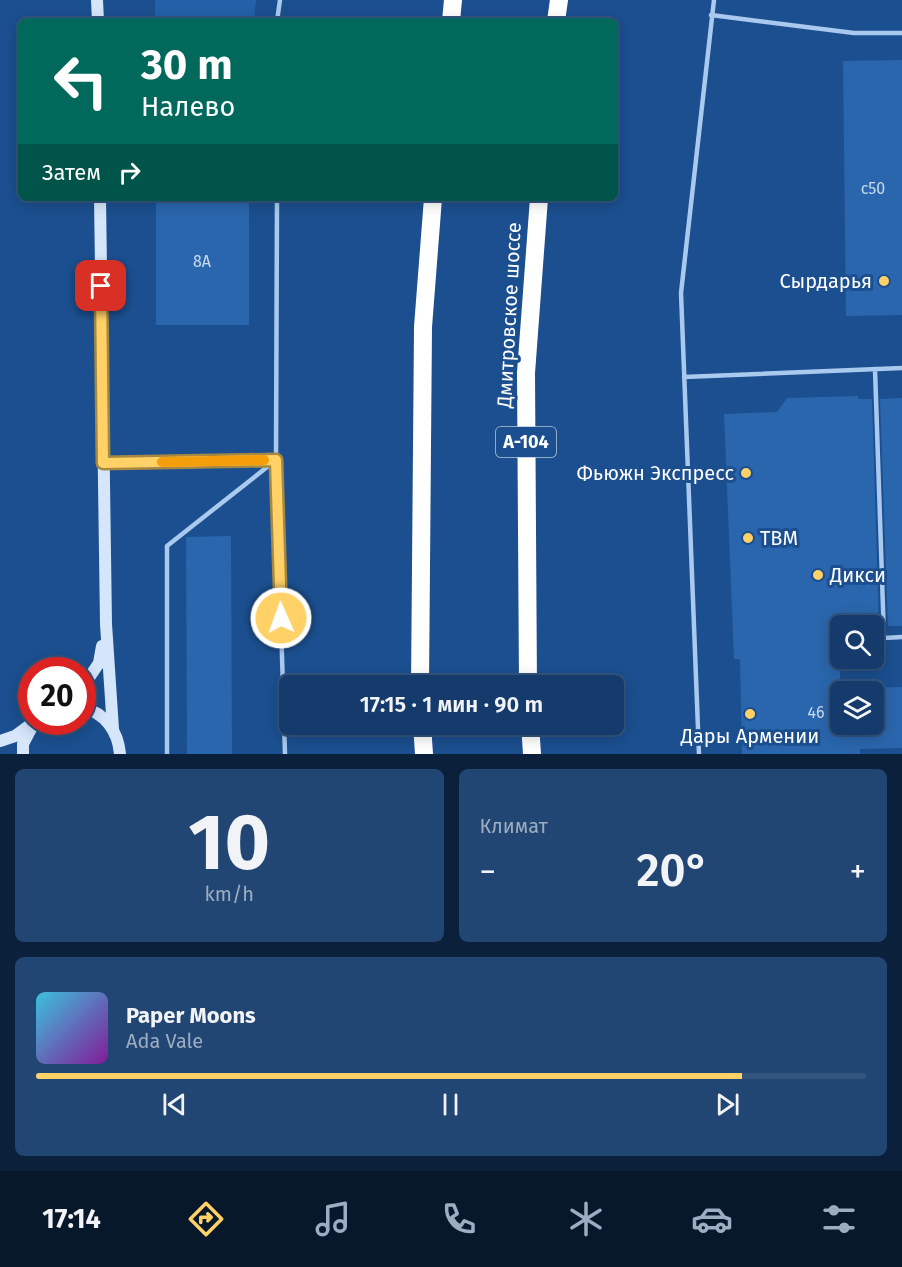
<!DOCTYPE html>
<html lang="ru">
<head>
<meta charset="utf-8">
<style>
  :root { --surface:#143b6b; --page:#214673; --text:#f1f3f6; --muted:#9dadc1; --line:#33557e; --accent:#ffd166 }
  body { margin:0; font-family:"Fira Sans",sans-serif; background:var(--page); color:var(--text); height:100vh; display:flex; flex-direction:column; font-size:22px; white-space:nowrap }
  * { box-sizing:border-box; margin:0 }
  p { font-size:20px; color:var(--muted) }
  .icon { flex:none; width:33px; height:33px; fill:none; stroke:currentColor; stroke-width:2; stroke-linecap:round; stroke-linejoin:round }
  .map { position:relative; height:754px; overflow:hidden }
  .panel { display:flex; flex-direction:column; gap:15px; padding:15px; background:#0b203b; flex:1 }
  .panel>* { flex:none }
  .banner { position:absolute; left:18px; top:18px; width:600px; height:183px; border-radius:9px; box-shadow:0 3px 15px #0003,0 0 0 2px var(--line); background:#00695c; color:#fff; overflow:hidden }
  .controls { position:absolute; left:830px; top:615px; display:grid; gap:12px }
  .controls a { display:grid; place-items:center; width:54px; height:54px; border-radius:9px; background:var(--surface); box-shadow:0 3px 15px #0003,0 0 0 2px var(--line); font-size:30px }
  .speed { position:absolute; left:18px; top:657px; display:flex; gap:12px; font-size:30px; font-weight:700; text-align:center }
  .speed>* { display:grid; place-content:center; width:78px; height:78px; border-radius:50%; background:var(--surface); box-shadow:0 3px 15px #0003,0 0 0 2px var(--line); line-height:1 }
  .speed .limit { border:9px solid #d22; background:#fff; color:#111 }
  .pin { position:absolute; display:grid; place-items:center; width:51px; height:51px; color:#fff; margin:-26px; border-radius:12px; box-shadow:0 3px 9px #0006 }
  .me { position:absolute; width:66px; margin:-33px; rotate:358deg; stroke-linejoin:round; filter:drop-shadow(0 0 4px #0008) }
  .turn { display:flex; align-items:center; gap:21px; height:126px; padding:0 24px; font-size:27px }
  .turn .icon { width:78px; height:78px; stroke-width:2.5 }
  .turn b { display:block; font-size:42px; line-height:51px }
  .then { display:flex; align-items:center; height:57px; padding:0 24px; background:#0003; gap:12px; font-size:22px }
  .big { font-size:45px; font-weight:600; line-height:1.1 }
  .panel .card { flex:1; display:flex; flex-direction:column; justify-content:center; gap:9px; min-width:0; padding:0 21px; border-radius:9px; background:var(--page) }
  .panel .dial { align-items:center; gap:0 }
  .dial b { font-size:78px; line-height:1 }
  .song { display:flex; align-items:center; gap:18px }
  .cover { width:72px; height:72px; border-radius:9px; background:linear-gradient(135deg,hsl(190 70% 55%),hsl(290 70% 35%)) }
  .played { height:6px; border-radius:3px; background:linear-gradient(90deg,var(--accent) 85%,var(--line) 85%) }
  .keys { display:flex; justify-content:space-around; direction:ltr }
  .heat { display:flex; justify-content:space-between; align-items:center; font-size:33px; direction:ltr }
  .panel .tiles { flex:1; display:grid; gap:15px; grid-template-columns:1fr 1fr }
  .card:last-child { grid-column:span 2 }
  .trip { position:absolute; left:279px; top:675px; width:345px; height:60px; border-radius:9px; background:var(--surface); box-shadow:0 3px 15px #0003,0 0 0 2px var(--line); font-weight:600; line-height:60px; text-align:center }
  .dock { display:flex; height:96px; justify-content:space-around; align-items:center; background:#08182b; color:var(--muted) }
  .dock .icon { width:42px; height:42px }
  .dock .active { color:var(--accent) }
  .dock b { font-size:27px; color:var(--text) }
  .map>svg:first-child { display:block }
  .green { fill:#2461a8 }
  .building { fill:#2a66ad; fill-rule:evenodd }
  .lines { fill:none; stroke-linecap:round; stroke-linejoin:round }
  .lane { stroke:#a9c9ee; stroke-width:4.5 }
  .secondary { stroke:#d6e6fa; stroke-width:12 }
  .highway { stroke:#fff; stroke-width:18 }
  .route-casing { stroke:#a68842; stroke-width:15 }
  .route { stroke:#ffd166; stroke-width:10 }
  .slow { stroke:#f59e0b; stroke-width:10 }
  .poi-dot { fill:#ffd166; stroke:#1b4f8f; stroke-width:2 }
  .labels { text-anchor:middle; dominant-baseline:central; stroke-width:6; stroke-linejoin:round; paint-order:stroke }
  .number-label { font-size:16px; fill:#cad9ea }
  .shield { fill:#1b4f8f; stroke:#bbcadd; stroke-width:1.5 }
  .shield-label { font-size:18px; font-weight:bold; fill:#fff }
  .poi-label { font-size:20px; fill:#fff; stroke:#1b4f8f; text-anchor:end }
  .street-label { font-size:20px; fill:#fff; stroke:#1b4f8f }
</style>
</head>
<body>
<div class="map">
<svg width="902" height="754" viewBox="0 0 902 754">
  <rect width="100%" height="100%" fill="#1b4f8f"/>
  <!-- green -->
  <path class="green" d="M155,0H256L254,21H155Z"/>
  <!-- building -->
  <path class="building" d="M902,60V315L846,316L843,61Z
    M156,198H249V325H156Z
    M858,396V399H872L879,626H840V689L902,687V748L860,749V754H742L740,659H734L724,414L777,412L787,398ZM840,692H873V724H840Z
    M902,398V626H888L880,399Z
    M231,536L232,754H187L186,537Z"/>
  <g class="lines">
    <!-- lane -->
    <path class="lane" d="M711,15L854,33H902
      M277,21L280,0
      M875,369L884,638L902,637
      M684,377L902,368
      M105,463L276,460L285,754
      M167,754V546L276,460L277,198
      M699,754L681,293L714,0"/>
    <!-- secondary -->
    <path class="secondary" d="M97,0L98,21
      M100,198L106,624L113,729
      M82,688L99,663L102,646
      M82,707C105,713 118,731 120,754
      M0,741L15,736L34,722
      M23,754V744L33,725"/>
    <!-- highway -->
    <path class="highway" d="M451,21L453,0
      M556,21L559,0
      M420,686L423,327L433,198
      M528,686L526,373L539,198
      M422,724L424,754
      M530,724L532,754"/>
  </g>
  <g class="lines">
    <!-- route casing -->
    <g class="route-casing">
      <path id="route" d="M101,286L103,463L276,460L281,618"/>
    </g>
    <!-- route -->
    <use href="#route" class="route"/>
    <!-- slow -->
    <path class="slow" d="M162,462L264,460"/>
  </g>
  <!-- markers -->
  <g class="poi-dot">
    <circle cx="884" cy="281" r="6"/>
    <circle cx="746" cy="473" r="6"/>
    <circle cx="748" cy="538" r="6"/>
    <circle cx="818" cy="575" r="6"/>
    <circle cx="750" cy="714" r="6"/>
  </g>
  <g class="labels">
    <!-- number labels -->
    <g class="number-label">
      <text x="873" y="188">с50</text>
      <text x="202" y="261">8А</text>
      <text x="816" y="712">46</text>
    </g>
    <!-- shield labels -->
    <rect class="shield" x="496" y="427" width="60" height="30" rx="4.5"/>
    <g class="shield-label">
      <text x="526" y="442">А-104</text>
    </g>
    <!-- poi labels -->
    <g class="poi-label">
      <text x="872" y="281">Сырдарья</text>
      <text x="734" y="473">Фьюжн Экспресс</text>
      <text x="760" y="538" text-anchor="start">ТВМ</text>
      <text x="830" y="575" text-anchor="start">Дикси</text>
      <text x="750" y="736" text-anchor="middle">Дары Армении</text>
    </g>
    <!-- street labels -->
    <g class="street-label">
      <text transform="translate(509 315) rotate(-87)">Дмитровское шоссе</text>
    </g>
  </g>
</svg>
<div class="controls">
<a><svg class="icon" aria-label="search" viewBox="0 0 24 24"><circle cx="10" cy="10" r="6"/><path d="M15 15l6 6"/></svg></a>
<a><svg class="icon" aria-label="layers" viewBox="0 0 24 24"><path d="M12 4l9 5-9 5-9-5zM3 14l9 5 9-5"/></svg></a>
</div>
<div class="speed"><div class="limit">20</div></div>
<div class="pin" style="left:101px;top:286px;background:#d93025"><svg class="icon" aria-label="arrive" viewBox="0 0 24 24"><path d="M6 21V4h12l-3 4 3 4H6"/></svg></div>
<svg class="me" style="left:281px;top:618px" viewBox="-20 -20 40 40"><circle r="17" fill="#ffd166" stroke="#fff" stroke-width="3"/><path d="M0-11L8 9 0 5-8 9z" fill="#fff"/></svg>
<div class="trip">17:15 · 1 мин · 90 m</div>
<div class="banner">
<div class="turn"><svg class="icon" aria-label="left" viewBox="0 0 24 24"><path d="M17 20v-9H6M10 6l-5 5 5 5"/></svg><div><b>30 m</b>Налево</div></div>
<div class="then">Затем<svg class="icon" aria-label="right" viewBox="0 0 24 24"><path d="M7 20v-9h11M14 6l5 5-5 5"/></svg></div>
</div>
</div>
<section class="panel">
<div class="tiles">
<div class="card dial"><b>10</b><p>km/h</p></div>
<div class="card"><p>Климат</p>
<div class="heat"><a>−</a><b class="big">20°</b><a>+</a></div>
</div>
<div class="card">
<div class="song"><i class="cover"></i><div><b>Paper Moons</b><p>Ada Vale</p></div></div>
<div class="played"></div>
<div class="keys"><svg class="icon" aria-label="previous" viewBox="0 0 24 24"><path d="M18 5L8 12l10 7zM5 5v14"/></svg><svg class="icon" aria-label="pause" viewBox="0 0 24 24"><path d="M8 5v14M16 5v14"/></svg><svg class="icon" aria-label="next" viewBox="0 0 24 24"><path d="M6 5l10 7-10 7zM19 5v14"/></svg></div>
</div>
</div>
</section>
<nav class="dock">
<b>17:14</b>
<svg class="icon active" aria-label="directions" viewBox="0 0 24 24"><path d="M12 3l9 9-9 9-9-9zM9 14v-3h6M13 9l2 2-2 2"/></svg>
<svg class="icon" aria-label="music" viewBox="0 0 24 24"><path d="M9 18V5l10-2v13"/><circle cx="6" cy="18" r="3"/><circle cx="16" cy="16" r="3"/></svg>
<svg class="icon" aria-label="phone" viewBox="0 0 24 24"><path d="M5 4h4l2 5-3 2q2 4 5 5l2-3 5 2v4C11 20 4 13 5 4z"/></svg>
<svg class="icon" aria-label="climate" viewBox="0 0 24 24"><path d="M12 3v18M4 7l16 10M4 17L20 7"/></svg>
<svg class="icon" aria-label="car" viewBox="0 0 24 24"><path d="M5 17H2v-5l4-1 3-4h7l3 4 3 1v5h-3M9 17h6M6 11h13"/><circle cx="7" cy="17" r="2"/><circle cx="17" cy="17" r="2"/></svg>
<svg class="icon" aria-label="filters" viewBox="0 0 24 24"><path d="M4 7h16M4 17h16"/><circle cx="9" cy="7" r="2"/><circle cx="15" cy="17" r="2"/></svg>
</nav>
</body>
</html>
